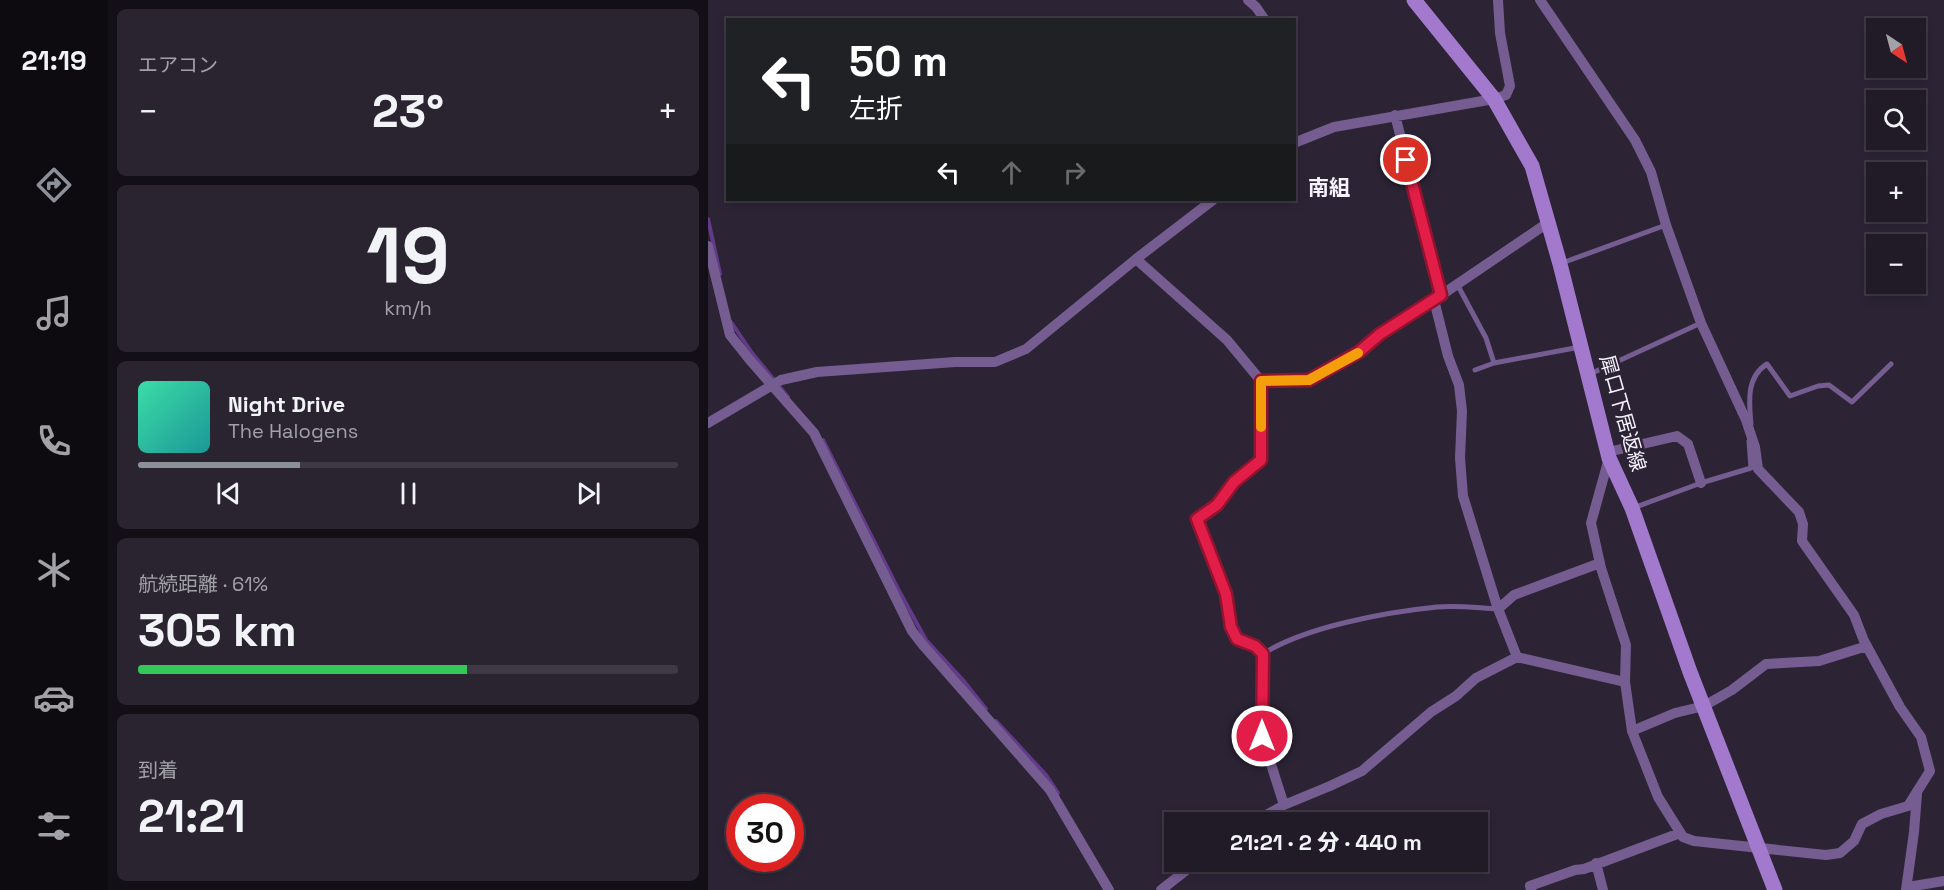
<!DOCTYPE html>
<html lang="ja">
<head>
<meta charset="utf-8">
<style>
  :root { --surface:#211b28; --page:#292430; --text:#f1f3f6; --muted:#a2a1a8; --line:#3e3945; --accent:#8c9099 }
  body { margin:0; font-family:"Space Grotesk","Noto Sans JP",sans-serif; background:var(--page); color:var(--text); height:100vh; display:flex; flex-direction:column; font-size:22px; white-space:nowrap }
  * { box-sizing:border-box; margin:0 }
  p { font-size:20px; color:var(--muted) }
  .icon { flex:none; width:33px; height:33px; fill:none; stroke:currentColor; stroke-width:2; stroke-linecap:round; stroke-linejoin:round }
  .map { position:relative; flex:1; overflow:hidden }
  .panel { display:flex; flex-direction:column; gap:9px; padding:9px; background:#120f16; width:600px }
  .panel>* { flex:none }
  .banner { position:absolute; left:18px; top:18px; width:570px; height:183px; border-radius:0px; box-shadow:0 3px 9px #0003,0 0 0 2px var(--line); background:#202124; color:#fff; overflow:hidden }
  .needle { width:39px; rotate:144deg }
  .fabs { position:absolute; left:1158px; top:18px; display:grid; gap:12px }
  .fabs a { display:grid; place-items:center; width:60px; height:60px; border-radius:0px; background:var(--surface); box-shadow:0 3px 9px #0003,0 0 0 2px var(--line); font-size:30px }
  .speed { position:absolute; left:18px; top:794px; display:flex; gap:12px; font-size:30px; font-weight:700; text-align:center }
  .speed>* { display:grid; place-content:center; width:78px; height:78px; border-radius:50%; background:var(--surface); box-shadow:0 3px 9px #0003,0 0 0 2px var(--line); line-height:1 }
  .speed .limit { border:9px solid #d22; background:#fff; color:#111 }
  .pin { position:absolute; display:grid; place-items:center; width:51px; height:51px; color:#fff; margin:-26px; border:3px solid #fff; border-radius:50%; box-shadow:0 2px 6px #0007 }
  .me { position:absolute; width:66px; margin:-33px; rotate:0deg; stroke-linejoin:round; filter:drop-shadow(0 0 4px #0008) }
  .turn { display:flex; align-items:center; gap:21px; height:126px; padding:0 24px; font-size:27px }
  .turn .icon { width:78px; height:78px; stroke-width:2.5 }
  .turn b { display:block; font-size:42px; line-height:51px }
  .lanes { display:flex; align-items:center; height:57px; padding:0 24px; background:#0003; justify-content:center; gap:30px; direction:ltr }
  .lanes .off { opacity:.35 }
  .big { font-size:45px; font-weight:800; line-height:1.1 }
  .panel .card { flex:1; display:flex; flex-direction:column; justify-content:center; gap:9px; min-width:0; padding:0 21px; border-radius:9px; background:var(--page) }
  .panel .dial { align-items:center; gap:0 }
  .dial b { font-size:78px; line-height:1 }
  .song { display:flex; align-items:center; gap:18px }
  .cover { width:72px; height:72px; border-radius:9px; background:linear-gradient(135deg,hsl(160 70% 55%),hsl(180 70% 35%)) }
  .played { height:6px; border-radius:3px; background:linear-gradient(90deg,var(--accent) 30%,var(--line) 30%) }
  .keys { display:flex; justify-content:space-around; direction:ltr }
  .heat { display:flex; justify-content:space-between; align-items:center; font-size:33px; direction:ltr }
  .charge { height:9px; border-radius:4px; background:linear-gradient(90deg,#34c759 61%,var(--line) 0) }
  .trip { position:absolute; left:456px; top:812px; width:324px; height:60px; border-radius:0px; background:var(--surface); box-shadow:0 3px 9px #0003,0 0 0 2px var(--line); font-weight:800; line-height:60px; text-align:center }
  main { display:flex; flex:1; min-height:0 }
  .dock { display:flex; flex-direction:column; width:108px; justify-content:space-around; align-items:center; background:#0d0b10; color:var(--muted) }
  .dock .icon { width:42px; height:42px }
  .dock .selected { color:var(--accent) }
  .dock b { font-size:27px; color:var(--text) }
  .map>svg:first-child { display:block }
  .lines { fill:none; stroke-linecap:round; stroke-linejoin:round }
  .stream { stroke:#633a89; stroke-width:4 }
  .service { stroke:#765d91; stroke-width:5 }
  .minor { stroke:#765d91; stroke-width:10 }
  .secondary { stroke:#a379cd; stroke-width:15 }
  .route-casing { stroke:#92132f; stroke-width:15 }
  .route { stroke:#e11d48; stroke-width:10 }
  .slow { stroke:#f59e0b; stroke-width:10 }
  .labels { text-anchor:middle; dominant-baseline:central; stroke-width:5; stroke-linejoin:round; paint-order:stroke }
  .street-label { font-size:20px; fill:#f7f2fd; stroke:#2c2435 }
  .neighbourhood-label { font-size:21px; font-weight:bold; fill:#f7f2fd; stroke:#2c2435 }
</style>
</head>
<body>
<main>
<nav class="dock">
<b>21:19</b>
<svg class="icon selected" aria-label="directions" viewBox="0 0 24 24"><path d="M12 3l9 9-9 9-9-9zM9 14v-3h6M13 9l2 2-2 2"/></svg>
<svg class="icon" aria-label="music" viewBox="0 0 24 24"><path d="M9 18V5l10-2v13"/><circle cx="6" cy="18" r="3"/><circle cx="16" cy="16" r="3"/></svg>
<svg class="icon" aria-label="phone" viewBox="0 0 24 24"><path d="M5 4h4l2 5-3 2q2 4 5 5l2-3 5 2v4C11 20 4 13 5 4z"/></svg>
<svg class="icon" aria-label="climate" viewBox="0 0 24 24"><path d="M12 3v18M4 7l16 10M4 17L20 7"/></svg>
<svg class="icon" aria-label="car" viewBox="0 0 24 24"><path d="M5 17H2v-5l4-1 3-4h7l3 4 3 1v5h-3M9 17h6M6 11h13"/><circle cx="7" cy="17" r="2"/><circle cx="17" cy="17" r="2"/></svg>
<svg class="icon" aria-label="filters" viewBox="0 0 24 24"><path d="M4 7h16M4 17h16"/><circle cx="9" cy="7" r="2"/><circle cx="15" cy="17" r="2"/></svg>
</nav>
<section class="panel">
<div class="card"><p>エアコン</p>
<div class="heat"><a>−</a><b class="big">23°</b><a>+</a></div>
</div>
<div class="card dial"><b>19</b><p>km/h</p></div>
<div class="card">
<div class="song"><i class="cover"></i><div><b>Night Drive</b><p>The Halogens</p></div></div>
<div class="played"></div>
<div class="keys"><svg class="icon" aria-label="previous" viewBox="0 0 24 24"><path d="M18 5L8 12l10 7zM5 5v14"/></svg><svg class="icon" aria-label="pause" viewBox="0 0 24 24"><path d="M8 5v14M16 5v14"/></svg><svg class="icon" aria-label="next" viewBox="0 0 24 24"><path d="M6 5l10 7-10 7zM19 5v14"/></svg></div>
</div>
<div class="card"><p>航続距離 · 61%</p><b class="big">305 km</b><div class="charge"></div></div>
<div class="card"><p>到着</p><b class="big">21:21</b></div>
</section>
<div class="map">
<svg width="1236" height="890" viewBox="0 0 1236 890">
  <rect width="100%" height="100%" fill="#2c2435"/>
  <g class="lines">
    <!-- stream -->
    <path class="stream" d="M0,219L12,274
      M23,322L44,353L80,397
      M115,440L190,589L218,640L254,679L278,709
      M288,721L338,775L350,793"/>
    <!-- service -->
    <path class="service" d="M854,263L958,225
      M749,284L778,338L786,363
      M767,370L786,363L872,347
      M882,374L993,323
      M1043,424C1041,402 1038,377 1059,364L1082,396L1110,386L1121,385L1144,402L1183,364
      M925,508L993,483L1043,468L1041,441
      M555,654C596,627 679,612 729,607C749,605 770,608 790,609"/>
    <!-- minor -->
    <path class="minor" d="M540,0L548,7L557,20
      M832,0L927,140L943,172L958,225L993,323L1038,420L1047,447L1050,469L1091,512L1095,524L1094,541L1146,615L1156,641L1192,707L1213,737L1222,771L1200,806L1173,814L1154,824L1146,841L1132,853L1118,855L986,841L975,837L950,797L924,731L917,682L918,645L893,568L883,523L901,458
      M687,115L733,295
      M586,143L626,127L786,99L798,95L802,86L792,33L790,0
      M0,246L22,335L41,359L106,433L204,631L214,644L342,790L401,890
      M428,259L519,340L553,381
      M0,423L73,380L109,372L247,362H287L318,349L428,259L505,200
      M900,452L969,436L980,444L993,483
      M790,609L806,595L892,563
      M809,657L789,606L755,496L752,458L754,411L751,385L740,356L726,300L841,222
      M924,731L967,713L996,706L1024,690L1058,664L1111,661L1159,646
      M576,805L554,736L555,654L547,646L529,639L523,627L518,594L489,519L509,505L526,482L553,460V381L601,380L651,352L672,334L726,300
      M546,822L576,805L622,786L654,771L723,712L748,696L768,678L809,657L917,682
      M888,863L895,890
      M1200,887L1236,881
      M453,890L490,861
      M823,890L822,886L867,870L876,869L972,833
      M1198,890L1206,832L1209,794"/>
    <!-- secondary -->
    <path class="secondary" d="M706,0L786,99L824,166L852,264L901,458L924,508L982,672L1067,890"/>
  </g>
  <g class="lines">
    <!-- route casing -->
    <g class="route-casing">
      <path id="route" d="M554,736L555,654L547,646L529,639L523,627L518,594L489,519L509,505L526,482L553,460V381L601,380L651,352L672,334L733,295L698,160"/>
    </g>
    <!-- route -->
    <use href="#route" class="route"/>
    <!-- slow -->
    <path class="slow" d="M553,427V381L601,380L650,353"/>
  </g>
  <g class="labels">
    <!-- street labels -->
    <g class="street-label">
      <text transform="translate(915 413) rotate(74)">犀口下居返線</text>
    </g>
    <!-- neighbourhood labels -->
    <g class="neighbourhood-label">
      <text x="621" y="187">南組</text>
    </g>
  </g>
</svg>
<div class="fabs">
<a><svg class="needle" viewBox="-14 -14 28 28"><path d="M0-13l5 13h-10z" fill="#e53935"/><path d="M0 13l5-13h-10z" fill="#a2a1a8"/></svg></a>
<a><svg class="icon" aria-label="search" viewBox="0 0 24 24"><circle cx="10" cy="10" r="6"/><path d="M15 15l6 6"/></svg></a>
<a>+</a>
<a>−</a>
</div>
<div class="speed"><div class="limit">30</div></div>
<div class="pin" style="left:698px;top:160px;background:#d93025"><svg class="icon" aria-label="arrive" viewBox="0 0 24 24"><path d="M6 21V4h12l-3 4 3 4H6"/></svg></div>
<svg class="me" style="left:554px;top:736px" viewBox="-20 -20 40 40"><circle r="17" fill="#e11d48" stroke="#fff" stroke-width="3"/><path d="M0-11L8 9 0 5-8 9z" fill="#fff"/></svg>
<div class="trip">21:21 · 2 分 · 440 m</div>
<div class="banner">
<div class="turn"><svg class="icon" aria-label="left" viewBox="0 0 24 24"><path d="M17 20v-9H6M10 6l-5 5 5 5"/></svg><div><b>50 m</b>左折</div></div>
<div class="lanes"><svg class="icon" aria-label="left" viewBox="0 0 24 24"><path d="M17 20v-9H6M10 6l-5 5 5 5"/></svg><svg class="icon off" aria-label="ahead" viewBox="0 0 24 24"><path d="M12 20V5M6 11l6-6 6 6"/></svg><svg class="icon off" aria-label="right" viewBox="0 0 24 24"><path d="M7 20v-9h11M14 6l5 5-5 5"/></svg></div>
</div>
</div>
</main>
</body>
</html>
